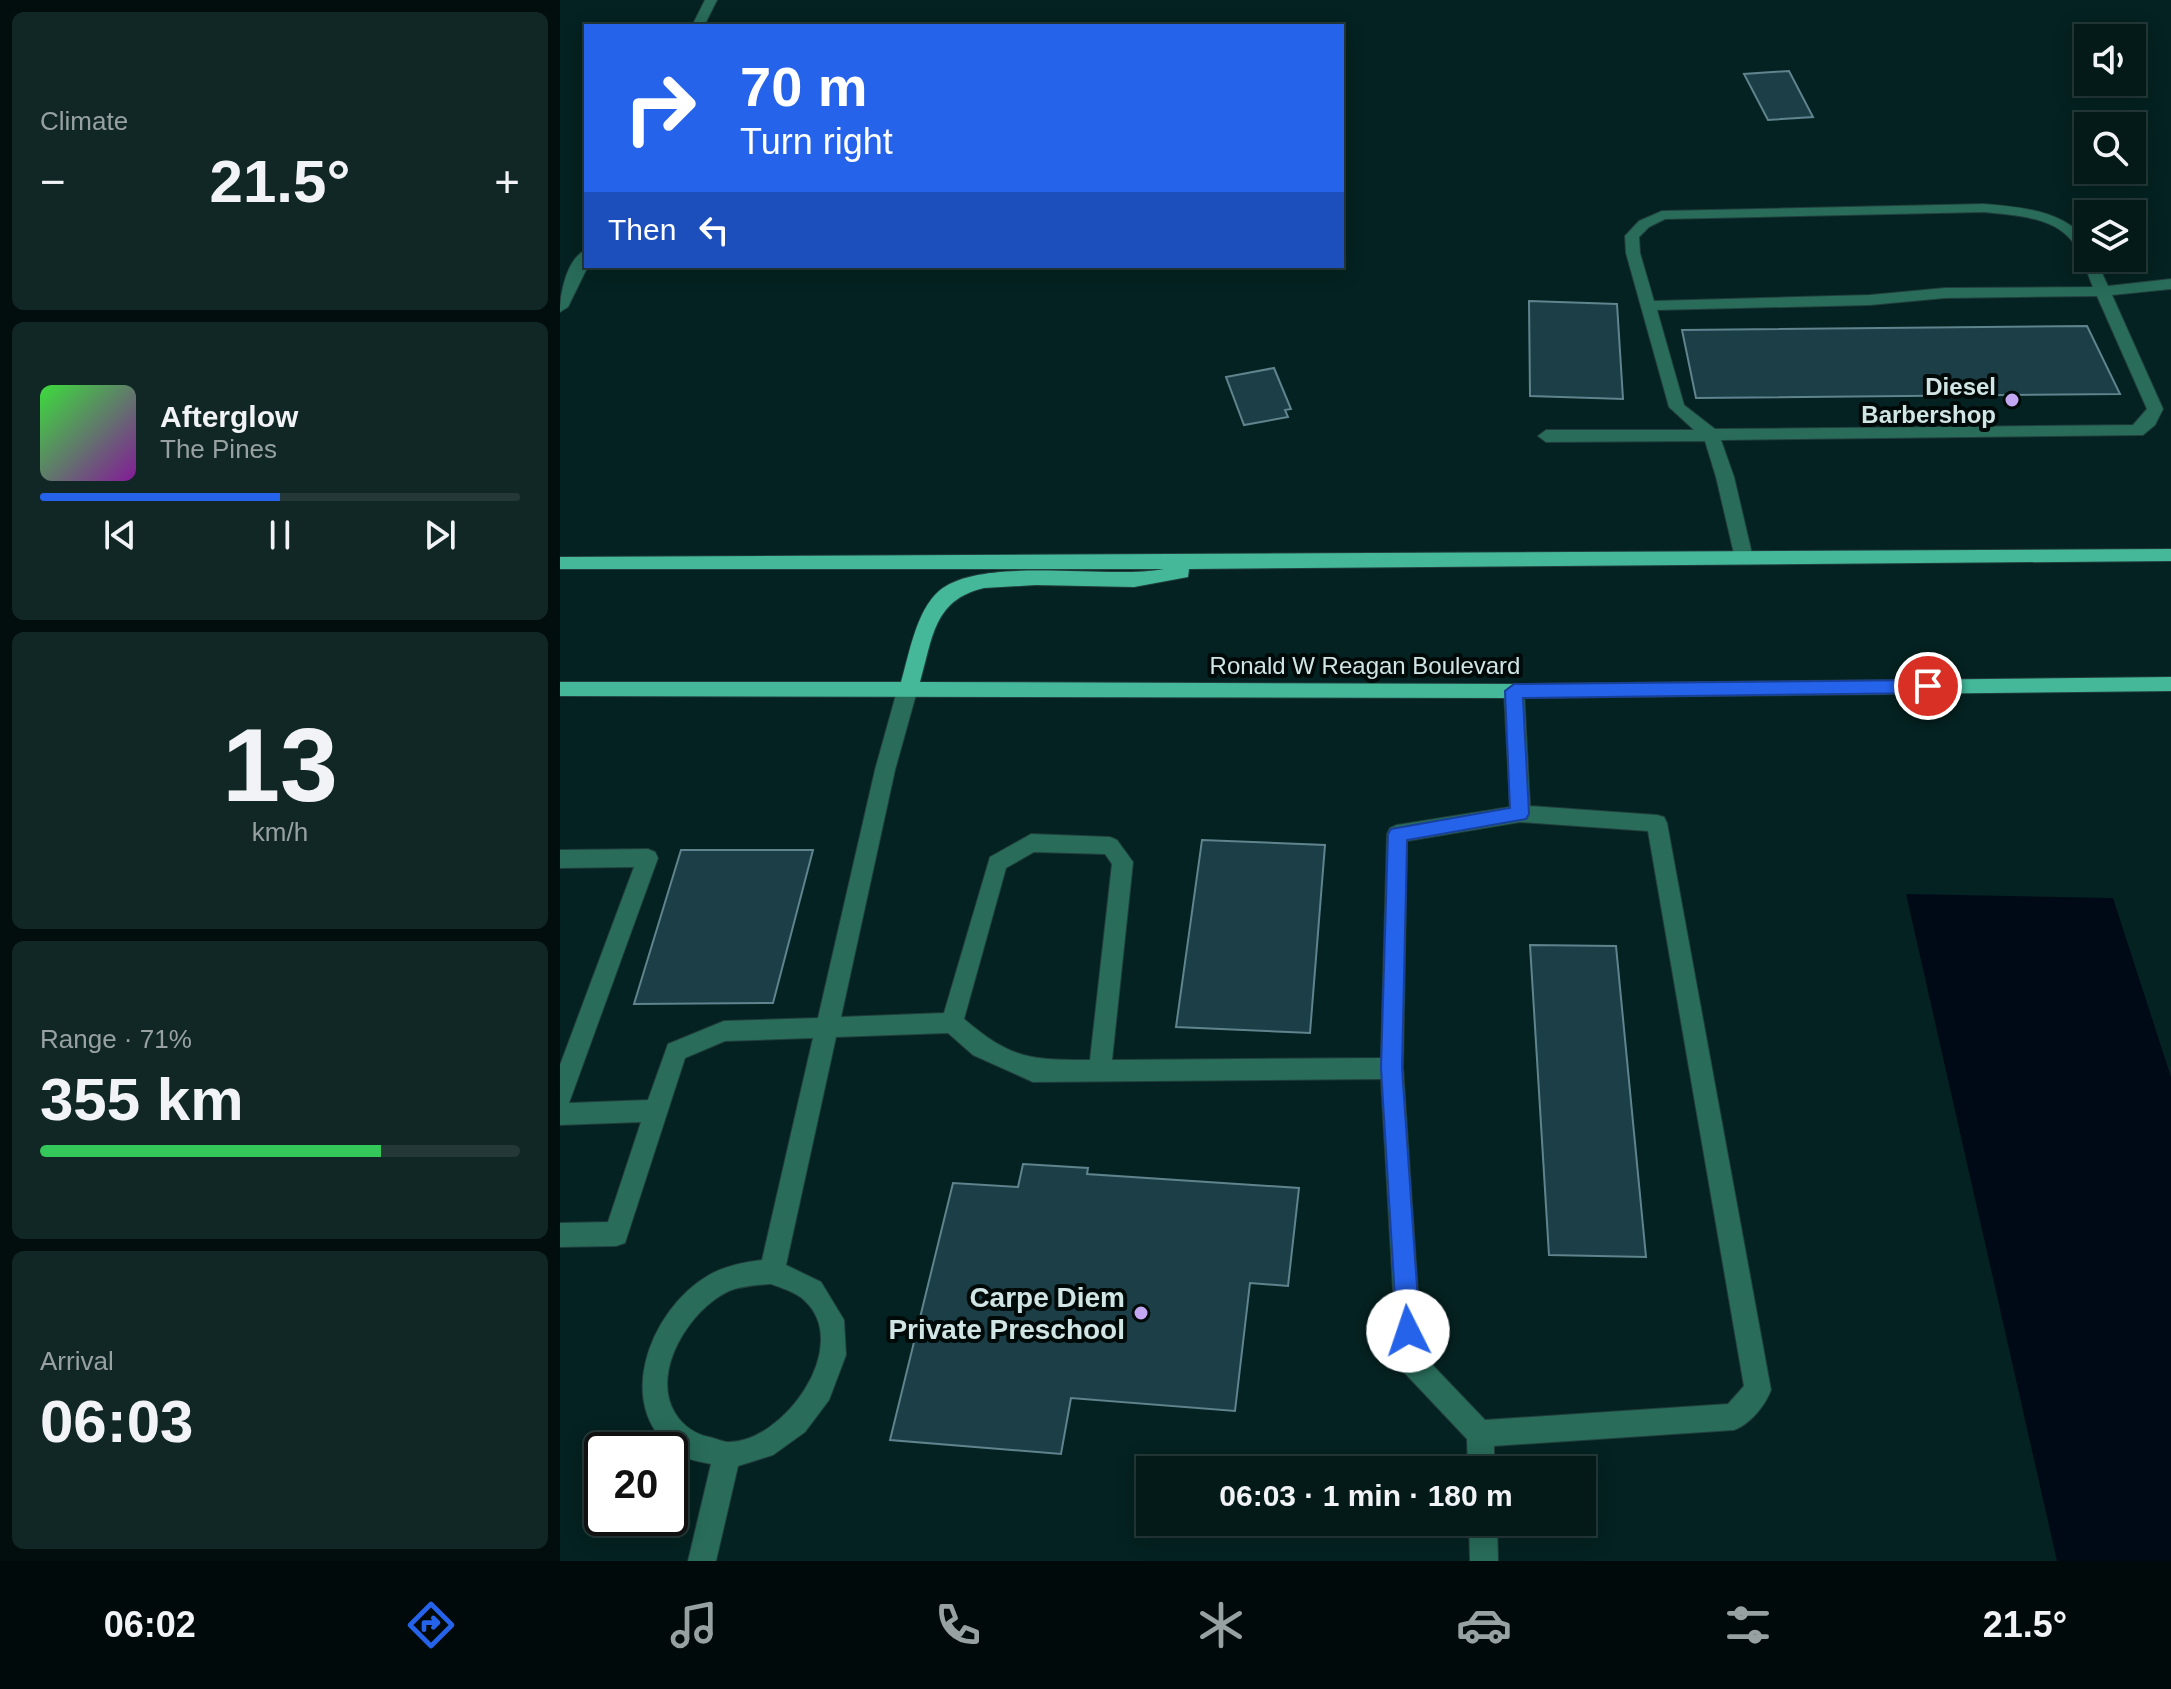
<!DOCTYPE html>
<html lang="en">
<head>
<meta charset="utf-8">
<style>
  :root { --surface:#031a19; --page:#112726; --text:#f1f3f6; --muted:#97a1a2; --line:#243838; --accent:#2563eb }
  body { margin:0; font-family:Arial,sans-serif; background:var(--page); color:var(--text); height:100vh; display:flex; flex-direction:column; font-size:30px; white-space:nowrap }
  * { box-sizing:border-box; margin:0 }
  p { font-size:26px; color:var(--muted) }
  .icon { flex:none; width:44px; height:44px; fill:none; stroke:currentColor; stroke-width:2; stroke-linecap:round; stroke-linejoin:round }
  .map { position:relative; flex:1; overflow:hidden }
  .details { display:flex; flex-direction:column; gap:12px; padding:12px; background:#020e0e; width:560px }
  .details>* { flex:none }
  .top-card { position:absolute; left:24px; top:24px; width:760px; height:244px; border-radius:0px; box-shadow:0 4px 20px #0003,0 0 0 2px var(--line); background:#2563eb; color:#fff; overflow:hidden }
  .fabs { position:absolute; left:1514px; top:24px; display:grid; gap:16px }
  .fabs a { display:grid; place-items:center; width:72px; height:72px; border-radius:0px; background:var(--surface); box-shadow:0 4px 20px #0003,0 0 0 2px var(--line); font-size:40px }
  .speed { position:absolute; left:24px; top:1432px; display:flex; gap:16px; font-size:40px; font-weight:700; text-align:center }
  .speed>* { display:grid; place-content:center; width:104px; height:104px; border-radius:50%; background:var(--surface); box-shadow:0 4px 20px #0003,0 0 0 2px var(--line); line-height:1 }
  .speed .limit { border:4px solid #111; border-radius:12px; background:#fff; color:#111 }
  .pin { position:absolute; display:grid; place-items:center; width:68px; height:68px; color:#fff; margin:-34px; border:4px solid #fff; border-radius:50%; box-shadow:0 2px 8px #0007 }
  .me { position:absolute; width:88px; margin:-44px; rotate:356deg; stroke-linejoin:round; filter:drop-shadow(0 0 6px #0008) }
  .turn { display:flex; align-items:center; gap:28px; height:168px; padding:0 24px; font-size:36px }
  .turn .icon { width:104px; height:104px; stroke-width:2.5 }
  .turn b { display:block; font-size:56px; line-height:68px }
  .then { display:flex; align-items:center; height:76px; padding:0 24px; background:#0003; gap:16px; font-size:30px }
  .big { font-size:60px; font-weight:800; line-height:1.1 }
  .details .widget { flex:1; display:flex; flex-direction:column; justify-content:center; gap:12px; min-width:0; padding:0 28px; border-radius:12px; background:var(--page) }
  .details .dial { align-items:center; gap:0 }
  .dial b { font-size:104px; line-height:1 }
  .song { display:flex; align-items:center; gap:24px }
  .cover { width:96px; height:96px; border-radius:12px; background:linear-gradient(135deg,hsl(120 70% 55%),hsl(290 70% 35%)) }
  .played { height:8px; border-radius:4px; background:linear-gradient(90deg,var(--accent) 50%,var(--line) 50%) }
  .keys { display:flex; justify-content:space-around; direction:ltr }
  .heat { display:flex; justify-content:space-between; align-items:center; font-size:44px; direction:ltr }
  .charge { height:12px; border-radius:6px; background:linear-gradient(90deg,#34c759 71%,var(--line) 0) }
  .trip { position:absolute; left:576px; top:1456px; width:460px; height:80px; border-radius:0px; background:var(--surface); box-shadow:0 4px 20px #0003,0 0 0 2px var(--line); font-weight:800; line-height:80px; text-align:center }
  .tabs { display:flex; height:128px; justify-content:space-around; align-items:center; background:#010a0a; color:var(--muted) }
  .tabs .icon { width:56px; height:56px }
  .tabs .active { color:var(--accent) }
  .tabs b { font-size:36px; color:var(--text) }
  main { display:flex; flex:1; min-height:0 }
  .map>svg:first-child { display:block }
  .water { fill:#000a17 }
  .building { fill:#1c3f47; stroke:#5f848e; stroke-width:2 }
  .lines { fill:none; stroke-linecap:round; stroke-linejoin:round }
  .minor-casing { stroke:#213d3c; stroke-width:2 }
  .major-casing { stroke:#213d3c; stroke-width:2 }
  .minor { fill:#286c59; fill-rule:evenodd }
  .major { fill:#44b899; fill-rule:evenodd }
  .route { fill:#2563eb; stroke:#184099; stroke-width:2 }
  .poi-dot { fill:#c3a7f2; stroke:#000a09; stroke-width:3 }
  .labels { text-anchor:middle; dominant-baseline:central; stroke-width:8; stroke-linejoin:round; paint-order:stroke }
  .poi-label { font-size:24px; font-weight:bold; fill:#d0e5e4; stroke:#000a09; text-anchor:end }
  .street-label { font-size:24px; fill:#d0e5e4; stroke:#000a09 }
  .near-poi-label { font-size:28px; font-weight:bold; fill:#d0e5e4; stroke:#000a09; text-anchor:end }
</style>
</head>
<body>
<main>
<section class="details">
<div class="widget"><p>Climate</p>
<div class="heat"><a>−</a><b class="big">21.5°</b><a>+</a></div>
</div>
<div class="widget">
<div class="song"><i class="cover"></i><div><b>Afterglow</b><p>The Pines</p></div></div>
<div class="played"></div>
<div class="keys"><svg class="icon" aria-label="previous" viewBox="0 0 24 24"><path d="M18 5L8 12l10 7zM5 5v14"/></svg><svg class="icon" aria-label="pause" viewBox="0 0 24 24"><path d="M8 5v14M16 5v14"/></svg><svg class="icon" aria-label="next" viewBox="0 0 24 24"><path d="M6 5l10 7-10 7zM19 5v14"/></svg></div>
</div>
<div class="widget dial"><b>13</b><p>km/h</p></div>
<div class="widget"><p>Range · 71%</p><b class="big">355 km</b><div class="charge"></div></div>
<div class="widget"><p>Arrival</p><b class="big">06:03</b></div>
</section>
<div class="map">
<svg width="1611" height="1561" viewBox="0 0 1611 1561">
  <rect width="100%" height="100%" fill="#042221"/>
  <!-- water -->
  <path class="water" d="M1346,894L1553,898L1611,1077V1561H1497Z"/>
  <!-- building -->
  <path class="building" d="M1229,71L1253,117L1208,120L1184,74Z
    M969,301L1057,304L1063,399L970,396Z
    M1527,326L1560,394L1136,398L1122,330Z
    M714,368L731,409L725,410L728,417L684,425L666,377Z
    M642,840L765,845L750,1033L616,1027Z
    M121,850H253L213,1003L74,1004Z
    M970,945L1056,946L1086,1257L989,1255Z
    M463,1164L528,1168L527,1174L739,1188L728,1286L690,1283L675,1411L511,1398L501,1454L330,1440L393,1183L458,1187Z"/>
  <g class="lines">
    <!-- minor casing -->
    <g class="minor-casing">
      <path id="minor" d="M145,0H157L144,26H132Z
        M1424,204C1460,207 1501,210 1526,239L1528,258H1535L1548,286L1611,279V289L1552,295L1603,409L1595,425L1583,435L1161,440L1174,477L1193,558L1184,564L1175,558L1156,477L1145,441L986,442L978,436L986,430H1134L1109,407L1066,253L1065,236L1079,221L1102,211ZM1424,212C1452,215 1493,216 1512,241C1522,253 1527,273 1533,287L1385,288L1310,295L1094,301L1080,253L1079,237L1089,227L1105,219ZM1537,296L1587,409L1573,425L1155,429L1124,405L1097,310L1310,305L1385,298Z
        M26,250L28,266L8,307L0,312C0,293 7,258 26,250Z
        M347,684L354,686L357,691L335,770L281,1017L384,1013L430,857L471,834L550,837L557,840L573,862L552,1060L821,1058L827,834L830,828L837,825L950,807L944,691L947,686H961L964,691L970,806L1097,815L1104,817L1107,823L1211,1390C1205,1406 1190,1424 1174,1430L934,1446V1470H908L907,1439L841,1369L837,1360L821,1079L473,1082L413,1055L388,1033L276,1037L226,1265L261,1282L284,1320L286,1355L269,1400L245,1432L213,1455L178,1466L156,1561H128L151,1464C142,1462 130,1461 122,1455C49,1413 89,1309 149,1275C165,1266 184,1262 202,1260L253,1038L165,1041L125,1058L65,1243L56,1246L0,1247V1223L48,1222L81,1122L0,1125V1065L74,867L0,868V850L88,849L95,852L98,858L9,1103L88,1100L108,1044L164,1021L258,1018L315,770L337,691L340,686ZM960,822L1088,831L1184,1386L1168,1404L925,1420L862,1354L843,1068L847,841ZM474,852L545,854L552,864L530,1060C470,1060 451,1059 404,1019L446,868ZM211,1284C221,1288 236,1292 244,1300C294,1345 223,1444 167,1442C161,1441 154,1438 149,1437C135,1434 123,1426 115,1413C90,1372 130,1309 169,1291C182,1286 197,1285 211,1284Z
        M909,1522H937L938,1561H910Z"/>
    </g>
    <!-- major casing -->
    <g class="major-casing">
      <path id="major" d="M1611,549V561L629,569L628,577L574,587L476,585L424,588C373,600 373,638 360,682L954,684L1611,677V691L954,698L0,696V682H341C349,655 356,611 379,591C421,555 546,580 604,569H0V557Z"/>
    </g>
    <!-- minor -->
    <use href="#minor" class="minor"/>
    <!-- major -->
    <use href="#major" class="major"/>
  </g>
  <!-- route -->
  <path class="route" d="M1368,680L1377,686L1368,693L963,698L969,814L966,819L847,840L842,1068L860,1331L857,1339L848,1342L840,1339L837,1331L821,1068L828,834L831,829L950,808L945,691L954,684Z"/>
  <!-- markers -->
  <g class="poi-dot">
    <circle cx="1452" cy="400" r="8"/>
    <circle cx="581" cy="1313" r="8"/>
  </g>
  <g class="labels">
    <!-- poi labels -->
    <g class="poi-label">
      <text x="1436" y="386">Diesel<tspan x="1436" dy="28">Barbershop</tspan></text>
    </g>
    <!-- street labels -->
    <g class="street-label">
      <text x="805" y="665">Ronald W Reagan Boulevard</text>
    </g>
    <!-- near-poi labels -->
    <g class="near-poi-label">
      <text x="565" y="1297">Carpe Diem<tspan x="565" dy="32">Private Preschool</tspan></text>
    </g>
  </g>
</svg>
<div class="fabs">
<a><svg class="icon" aria-label="sound" viewBox="0 0 24 24"><path d="M4 9h4l5-4v14l-5-4H4zM17 9q2 3 0 6"/></svg></a>
<a><svg class="icon" aria-label="search" viewBox="0 0 24 24"><circle cx="10" cy="10" r="6"/><path d="M15 15l6 6"/></svg></a>
<a><svg class="icon" aria-label="layers" viewBox="0 0 24 24"><path d="M12 4l9 5-9 5-9-5zM3 14l9 5 9-5"/></svg></a>
</div>
<div class="speed"><div class="limit">20</div></div>
<div class="pin" style="left:1368px;top:686px;background:#d93025"><svg class="icon" aria-label="arrive" viewBox="0 0 24 24"><path d="M6 21V4h12l-3 4 3 4H6"/></svg></div>
<svg class="me" style="left:848px;top:1331px" viewBox="-20 -20 40 40"><circle r="19" fill="#fff"/><path d="M0-13L10 11 0 6-10 11z" fill="#2563eb"/></svg>
<div class="trip">06:03 · 1 min · 180 m</div>
<div class="top-card">
<div class="turn"><svg class="icon" aria-label="right" viewBox="0 0 24 24"><path d="M7 20v-9h11M14 6l5 5-5 5"/></svg><div><b>70 m</b>Turn right</div></div>
<div class="then">Then<svg class="icon" aria-label="left" viewBox="0 0 24 24"><path d="M17 20v-9H6M10 6l-5 5 5 5"/></svg></div>
</div>
</div>
</main>
<nav class="tabs">
<b>06:02</b>
<svg class="icon active" aria-label="directions" viewBox="0 0 24 24"><path d="M12 3l9 9-9 9-9-9zM9 14v-3h6M13 9l2 2-2 2"/></svg>
<svg class="icon" aria-label="music" viewBox="0 0 24 24"><path d="M9 18V5l10-2v13"/><circle cx="6" cy="18" r="3"/><circle cx="16" cy="16" r="3"/></svg>
<svg class="icon" aria-label="phone" viewBox="0 0 24 24"><path d="M5 4h4l2 5-3 2q2 4 5 5l2-3 5 2v4C11 20 4 13 5 4z"/></svg>
<svg class="icon" aria-label="climate" viewBox="0 0 24 24"><path d="M12 3v18M4 7l16 10M4 17L20 7"/></svg>
<svg class="icon" aria-label="car" viewBox="0 0 24 24"><path d="M5 17H2v-5l4-1 3-4h7l3 4 3 1v5h-3M9 17h6M6 11h13"/><circle cx="7" cy="17" r="2"/><circle cx="17" cy="17" r="2"/></svg>
<svg class="icon" aria-label="filters" viewBox="0 0 24 24"><path d="M4 7h16M4 17h16"/><circle cx="9" cy="7" r="2"/><circle cx="15" cy="17" r="2"/></svg>
<b>21.5°</b>
</nav>
</body>
</html>
